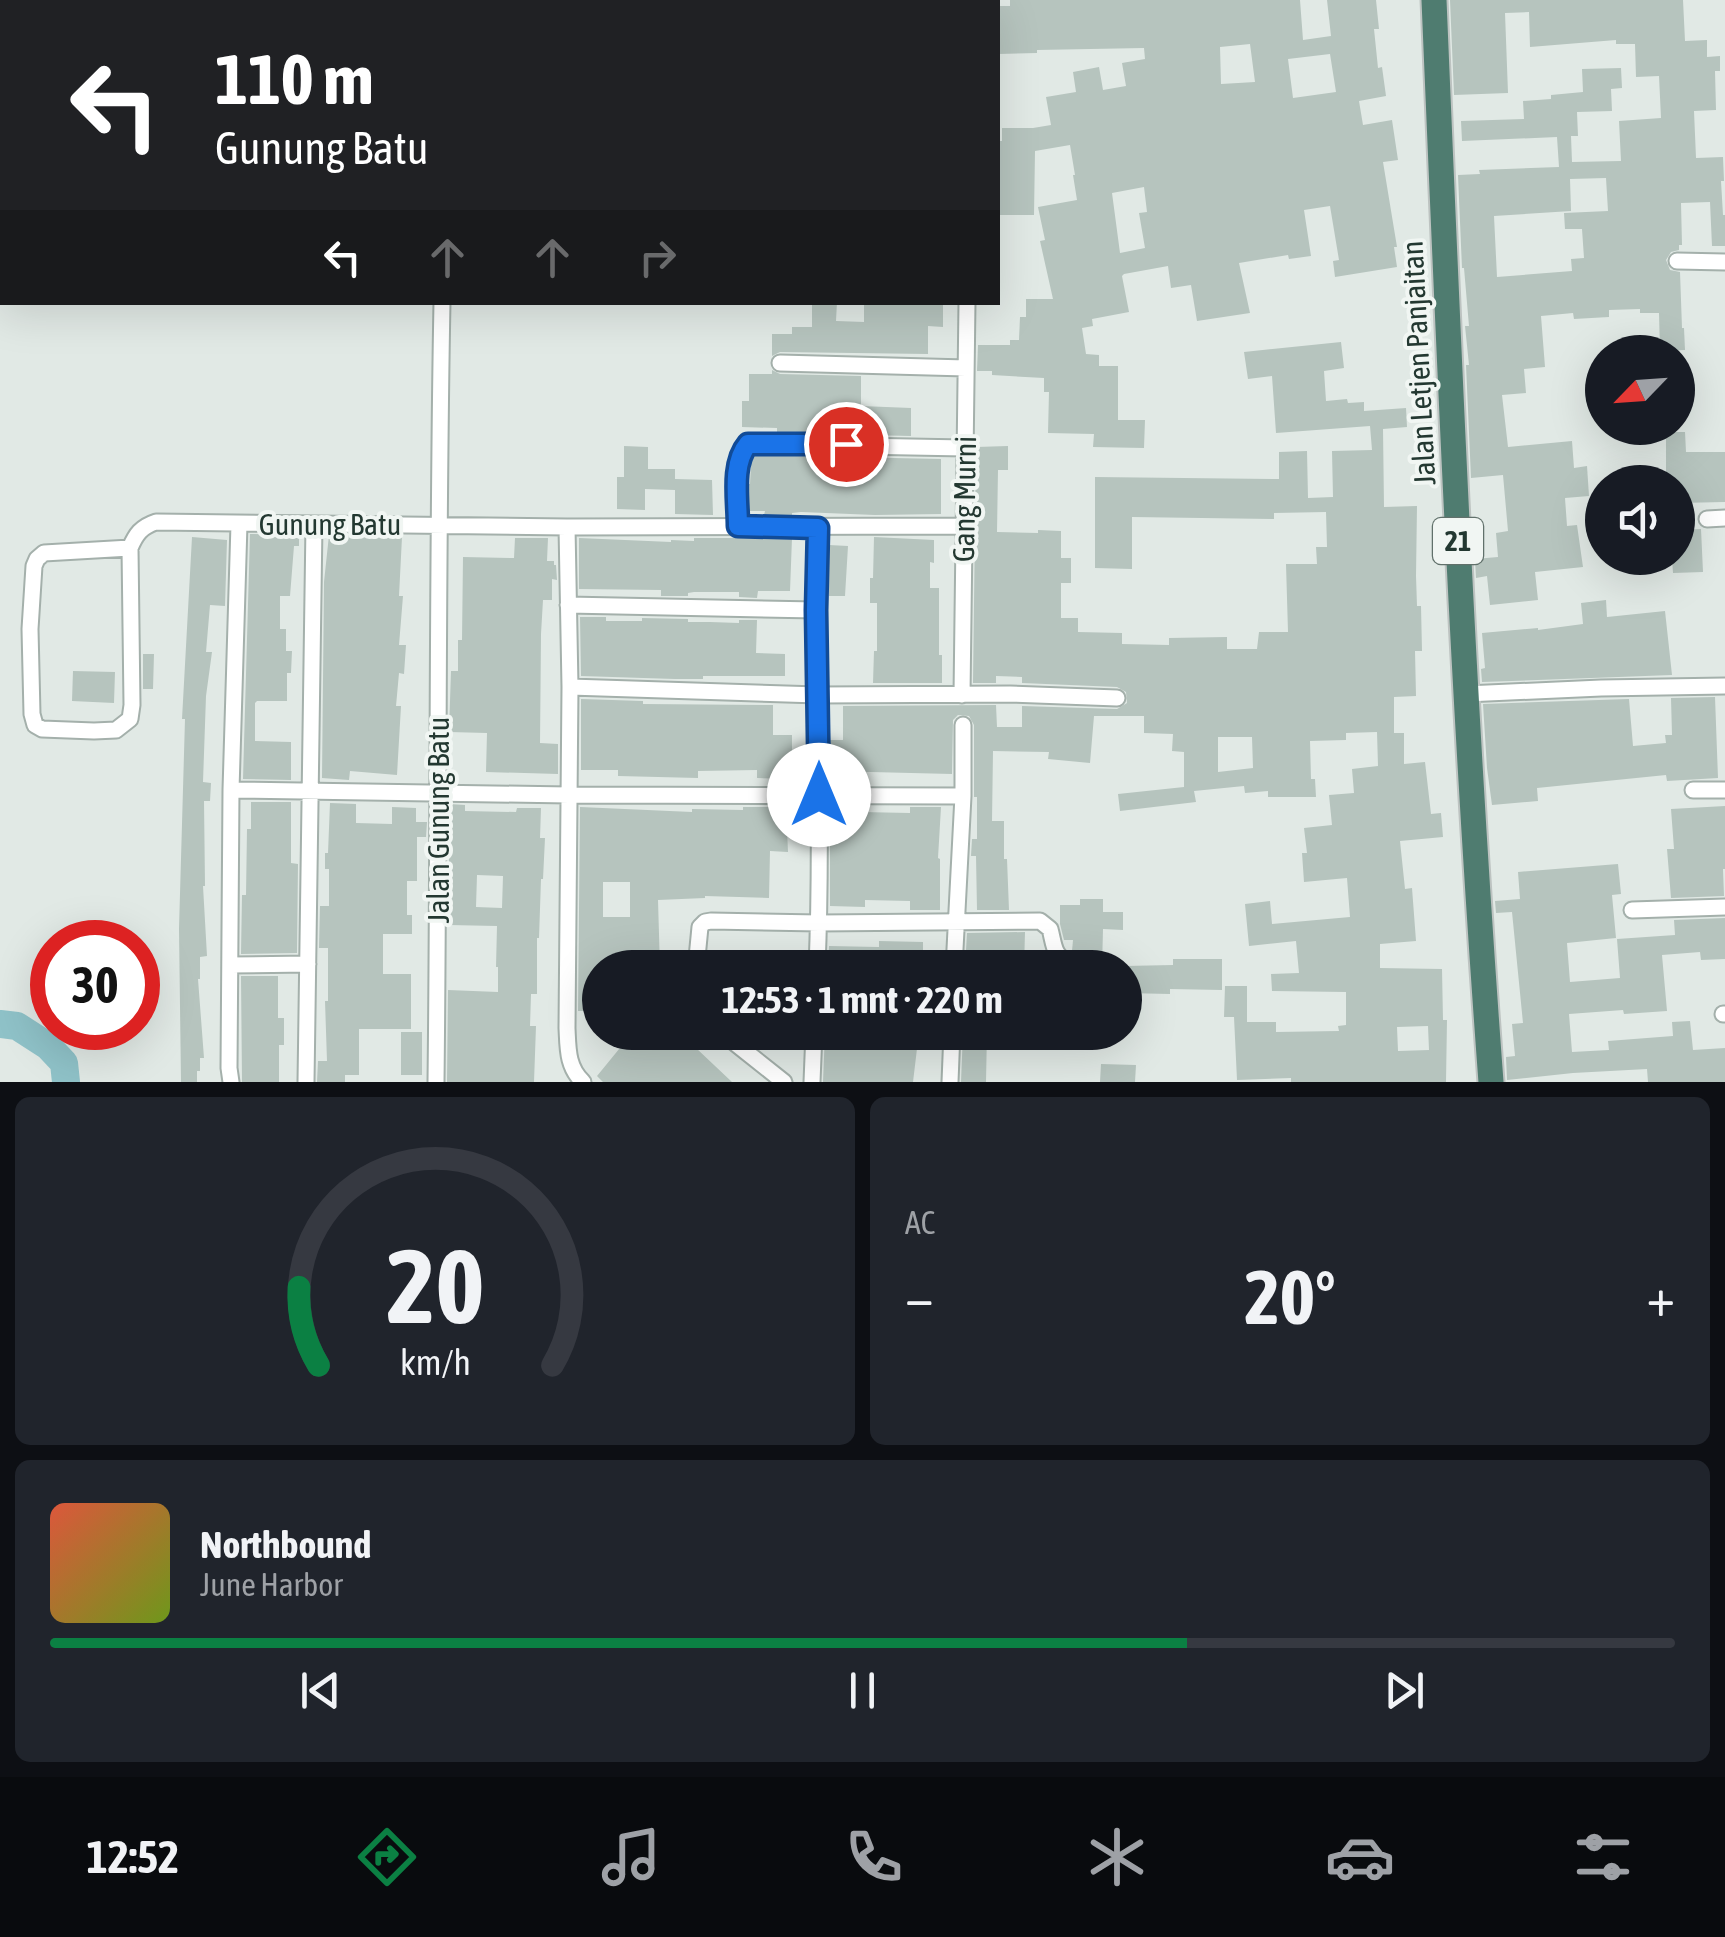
<!DOCTYPE html>
<html lang="id">
<head>
<meta charset="utf-8">
<style>
  :root { --surface:#171b24; --page:#20242c; --text:#f1f3f6; --muted:#9ea1a6; --line:#363941; --accent:#0b8043 }
  body { margin:0; font-family:"Asap Condensed",sans-serif; background:var(--page); color:var(--text); height:100vh; display:flex; flex-direction:column; font-size:38px; white-space:nowrap }
  * { box-sizing:border-box; margin:0 }
  p { font-size:32px; color:var(--muted) }
  .icon { flex:none; width:55px; height:55px; fill:none; stroke:currentColor; stroke-width:2; stroke-linecap:round; stroke-linejoin:round }
  .map { position:relative; height:1082px; overflow:hidden }
  .drawer { display:flex; flex-direction:column; gap:15px; padding:15px; background:#0d0f14; flex:1 }
  .drawer>* { flex:none }
  .top-card { position:absolute; left:0px; top:0px; width:1000px; height:305px; box-shadow:0 10px 40px #0002; background:#202124; color:#fff; overflow:hidden }
  .needle { width:65px; rotate:245deg }
  .buttons { position:absolute; left:1585px; top:335px; display:grid; gap:20px }
  .buttons a { display:grid; place-items:center; width:110px; height:110px; border-radius:50%; background:var(--surface); box-shadow:0 10px 40px #0002; font-size:50px }
  .speed { position:absolute; left:30px; top:920px; display:flex; gap:20px; font-size:50px; font-weight:700; text-align:center }
  .speed>* { display:grid; place-content:center; width:130px; height:130px; border-radius:50%; background:var(--surface); box-shadow:0 10px 40px #0002; line-height:1 }
  .speed .limit { border:15px solid #d22; background:#fff; color:#111 }
  .pin { position:absolute; display:grid; place-items:center; width:85px; height:85px; color:#fff; margin:-42px; border:5px solid #fff; border-radius:50%; box-shadow:0 2px 10px #0007 }
  .me { position:absolute; width:110px; margin:-55px; rotate:0deg; stroke-linejoin:round; filter:drop-shadow(0 0 8px #0008) }
  .turn { display:flex; align-items:center; gap:35px; height:210px; padding:0 50px; font-size:45px }
  .turn .icon { width:130px; height:130px; stroke-width:2.5 }
  .turn b { display:block; font-size:70px; line-height:85px }
  .lanes { display:flex; align-items:center; height:95px; padding:0 50px; background:#0003; justify-content:center; gap:50px; direction:ltr }
  .lanes .off { opacity:.35 }
  .big { font-size:75px; font-weight:700; line-height:1.1 }
  .drawer .widget { flex:1; display:flex; flex-direction:column; justify-content:center; gap:15px; min-width:0; padding:0 35px; border-radius:15px; background:var(--page) }
  .drawer .dial { align-items:center; gap:0 }
  .dial svg { height:260px; overflow:visible; fill:none; stroke:var(--line); stroke-width:7; stroke-linecap:round; text-anchor:middle }
  .dial text { fill:var(--text); stroke:none }
  .song { display:flex; align-items:center; gap:30px }
  .cover { width:120px; height:120px; border-radius:15px; background:linear-gradient(135deg,hsl(10 70% 55%),hsl(80 70% 35%)) }
  .played { height:10px; border-radius:5px; background:linear-gradient(90deg,var(--accent) 70%,var(--line) 70%) }
  .keys { display:flex; justify-content:space-around; direction:ltr }
  .heat { display:flex; justify-content:space-between; align-items:center; font-size:55px; direction:ltr }
  .drawer .tiles { flex:1; display:grid; gap:15px; grid-template-columns:1fr 1fr }
  .widget:last-child { grid-column:span 2 }
  .trip { position:absolute; left:582px; top:950px; width:560px; height:100px; border-radius:50px; background:var(--surface); box-shadow:0 10px 40px #0002; font-weight:700; line-height:100px; text-align:center }
  .tabs { display:flex; height:160px; justify-content:space-around; align-items:center; background:#090b0e; color:var(--muted) }
  .tabs .icon { width:70px; height:70px }
  .tabs .on { color:var(--accent) }
  .tabs b { font-size:45px; color:var(--text) }
  .map>svg:first-child { display:block }
  .lines { fill:none; stroke-linecap:round; stroke-linejoin:round }
  .river { stroke:#8fc2c8; stroke-width:28 }
  .building { fill:#b6c4be; fill-rule:evenodd }
  .minor-casing { stroke:#a4b0ab; stroke-width:19 }
  .trunk-casing { stroke:#bdc3c1; stroke-width:29 }
  .minor { stroke:#fff; stroke-width:15 }
  .trunk { stroke:#4f7c70; stroke-width:25 }
  .route-casing { stroke:#114b97; stroke-width:25 }
  .route { stroke:#1a73e8; stroke-width:18 }
  .labels { text-anchor:middle; dominant-baseline:central; stroke-width:8; stroke-linejoin:round; paint-order:stroke }
  .shield { fill:#f1f6f3; stroke:#61716b; stroke-width:2.5 }
  .shield-label { font-size:28px; font-weight:bold; fill:#233831 }
  .street-label { font-size:30px; fill:#233831; stroke:#f1f6f3 }
</style>
</head>
<body>
<div class="map">
<svg width="1725" height="1082" viewBox="0 0 1725 1082">
  <rect width="100%" height="100%" fill="#e1e9e5"/>
  <g class="lines">
    <!-- river -->
    <path class="river" d="M0,1024L17,1026L48,1046L64,1063L66,1082"/>
  </g>
  <!-- building -->
  <path class="building" d="M1010,0H1300L1303,40L1331,36L1327,0H1376L1379,29H1374L1378,68L1382,67L1386,96L1359,101L1363,125L1392,120L1398,160L1383,162L1397,247H1394L1397,267L1335,277L1333,261L1339,260L1330,206L1304,210L1311,256L1289,259L1288,255L1239,263L1250,313L1197,321L1191,285L1171,288L1168,266L1124,274L1122,276L1129,312L1092,319L1093,326L1082,328L1086,354L1099,355V366H1118V420H1145L1144,448L1093,447L1094,434L1048,433L1049,392H1044V378L992,375V371H977L978,345H1010V340H1019L1020,317H1026V299H1053L1040,241L1045,240L1038,207L1077,200L1073,175H1075L1070,145L1035,151L1034,215H998V141H1002V128H1033L1051,125L1046,97L1076,92L1073,72L1099,67L1103,90L1126,86L1122,63L1145,59L1144,48L1037,50V53L998,54V6H1010ZM1250,44L1255,82L1221,84L1220,47ZM1330,54L1336,92L1293,98L1288,59ZM1144,187L1147,212L1139,213L1145,248L1120,253L1112,193Z
    M1450,0H1683L1685,41L1707,40V57L1720,56V71H1715L1716,110L1694,111L1696,158L1723,157L1724,181H1721L1723,215H1725V246H1712L1710,202L1681,203L1682,245H1679V250L1671,252L1666,260L1670,270L1680,272L1682,328H1684L1685,350L1660,351L1659,313H1640V309L1609,310V317L1574,319L1573,313L1541,316L1545,367L1524,369L1526,393L1502,395L1508,447L1572,441L1574,468L1587,466L1589,496L1565,498L1567,526L1577,525L1583,567L1535,572L1538,600L1490,605L1487,576L1476,578L1475,559L1498,557L1496,533L1508,531L1503,475L1471,478L1466,365H1469L1465,326H1469L1464,268H1462L1458,175L1480,174L1479,170L1559,167L1557,137L1462,141L1461,121L1524,119L1523,101L1551,99V95L1583,92L1582,69L1621,68L1622,88L1611,89L1612,111L1577,112L1578,136H1571L1572,162L1621,161L1619,121L1661,118L1659,76L1636,77L1635,44H1616V40L1530,47L1529,12L1505,13L1508,93L1454,95ZM1606,178L1608,211L1564,213L1565,229H1582L1584,258L1571,259L1572,271L1497,277L1494,216L1571,211L1570,179Z
    M812,302H837L836,321L864,322V302H943V327L928,326V354L780,352L772,356V334H792V327H812Z
    M1341,342L1344,368L1324,371L1326,401L1347,399L1348,403L1364,402V411L1406,408L1407,427L1383,429L1384,507L1417,506L1416,576L1417,606H1421L1422,651H1415L1416,696L1394,697V733H1404V764L1425,762L1431,814L1441,813L1443,837L1400,841L1405,889L1412,888L1416,941L1380,944V968L1442,969L1443,1020H1447L1446,1082H1291V1078L1237,1080L1234,1017H1224L1225,986H1247V1022H1276V1032L1339,1031L1338,1026L1346,1025V992L1272,991L1271,974L1299,973L1296,941L1249,946L1245,904L1270,901L1272,924L1350,917L1347,878L1304,882L1302,853H1307L1304,828L1332,825L1329,795L1354,793L1352,769L1378,766L1377,732L1346,733V740L1310,741L1311,779H1315L1316,797H1268V791L1245,793L1244,786L1194,791L1196,802L1120,811L1118,794L1184,787V752L1172,751L1173,734L1144,733V716H1094L1090,763L1048,759L1049,752L993,751L992,821H1004V859H1007L1009,910H977L976,856H971L972,839H977V797H974V725L969,716L958,715L953,720L952,774L830,771V740H843V706L996,705L997,727H1022V706L1117,709L1127,703L1126,692L1117,687L1022,683V677L996,676V683H973L976,447L1008,446V470H998L997,532L1038,533V530L1061,531V558H1071V583H1061V618H1078V632L1122,633V644L1169,645V638L1227,637V649H1257L1259,632H1288L1286,564H1317L1316,547H1327L1326,512L1274,513V519L1132,517V569L1095,568V477L1279,479V452L1307,451L1308,498L1333,497L1332,451L1372,450L1370,426L1276,433L1272,376L1248,379L1244,352ZM1218,737H1252L1253,768L1218,772ZM1428,1026L1429,1050L1398,1051L1397,1027Z
    M772,370L780,374L861,376V406L911,408V436L777,433V428L742,427V401H749V374H772Z
    M1666,432H1685L1686,452H1725V502L1678,503V482H1666Z
    M624,446L648,447V469H675V490L645,489V510L617,509V477H624Z
    M754,455L941,459V514L875,515L801,512L792,513V515H764L765,511H749L748,484H750L751,464Z
    M675,479L712,480L713,515L675,514Z
    M1701,529L1703,572L1673,573L1672,558H1678V530Z
    M250,534L299,535V546H294L290,596H280V629H286V651H292L291,673H287V701H257L255,703V741L291,742V780L243,779Z
    M329,535L402,537L399,596H403L399,645H406L404,674L399,673L396,706H401L397,775L350,771L349,780L322,778L324,582Z
    M192,537L227,540L225,606L210,605L206,652H212L206,696L203,782L211,783L210,801H204L205,886H203L207,956L200,957V979H198L204,1058H200V1071H197V1082H181L179,929L185,719H182Z
    M874,537L934,540V563L930,562V588H939V655H942V683H873L874,651H877V603H870V578H873Z
    M515,538H548L547,561H554V565H556L557,580L552,579V600H543L541,634L540,743L558,744V774L486,772L487,733L449,732L451,671H458V640H462L463,557L514,558Z
    M579,538L671,542V540L694,541V538H792L790,591H758L757,598L739,597V592H694L688,593V596H661V590L579,589Z
    M829,545L848,546L845,596H829Z
    M1606,600L1607,617L1665,611L1672,675L1482,682L1481,669L1485,668L1482,633L1538,628V630L1583,624L1581,603Z
    M580,617H606V621H642V618L688,619V622H710L739,623V620H757L756,653L785,654V676H703V679H675L581,676Z
    M143,654H154L153,689H143Z
    M73,671L115,672L114,703L72,701Z
    M1715,697L1718,778L1667,781L1666,775L1537,788L1538,801L1492,805L1487,768L1483,704L1629,699L1633,746L1666,743L1665,735H1672L1671,698Z
    M581,699L643,701V704L773,705V735H792V779L757,778V770L698,771V778L618,776V770H581Z
    M251,802H291V863L298,864L297,953L241,954L242,895H246L247,829H251Z
    M330,803L356,804V823L392,824V807L416,808V822H427L426,837H417V881H407V915H412V934H383V974H411V1029H359V1075H345V1082H317L318,1061H327L325,1001H328V948H319L320,906H329V869H325V853H328Z
    M449,804L465,805V811L516,812L517,808H541L540,838H545L543,879H541L539,938H537V994H531L530,1026H536L534,1082H447L448,990L498,992V967H496L497,926L449,925ZM477,875L503,876L502,908L476,907Z
    M1725,806V869H1723L1724,896L1671,898L1667,849H1674L1671,809Z
    M580,807L692,812V809L743,810V807H786L788,852L770,851L769,898L705,896V898L658,900L660,968H600V1011H578ZM603,882H630V917H603Z
    M830,807H861V812L910,813V807H941L938,858L940,859V910H910V901L865,900V907L830,906Z
    M1618,864L1621,894L1612,895L1616,938L1567,943L1570,982L1620,978L1617,939L1675,935L1674,920L1725,918V959L1701,960L1700,952L1662,955L1667,1011L1624,1014L1623,1010L1569,1014L1572,1052L1609,1050L1608,1041L1673,1036L1672,1022L1690,1021L1693,1050L1725,1048V1082H1648L1647,1069L1573,1073L1507,1080L1506,1057L1515,1056L1512,1024L1523,1023L1512,912L1496,913L1495,901L1520,899L1518,872Z
    M1080,899H1103V912H1123V930L1103,929L1102,968H1079L1080,960L1072,951L1073,940H1064L1060,924V905H1080Z
    M1025,932L1024,968H965L967,933Z
    M879,941L923,942V968H828L829,946L879,947Z
    M1173,959H1222V990L1170,989V994L1125,993V966L1173,965Z
    M241,976H278V1018H284V1045H279V1082H242Z
    M401,1032H422V1075H401Z
    M633,1032H675L694,1050L696,1048L732,1082H603L597,1076Z
    M825,1032H919L913,1082H823Z
    M963,1032H987L986,1082H961Z
    M1101,1064L1136,1065L1135,1082H1100Z"/>
  <g class="lines">
    <!-- minor casing -->
    <g class="minor-casing">
      <path id="minor" d="M115,0V2
        M682,0V2
        M831,0L872,2
        M132,2L153,0
        M448,2V0
        M819,2V0
        M918,2L927,0
        M1677,261L1725,262
        M780,363L966,368
        M1707,519L1725,518
        M738,526C738,501 731,464 748,444L965,448
        M567,527L570,687L567,1028C568,1048 567,1067 583,1082
        M130,548L44,553L37,559L34,566L30,629L32,714L35,725L42,729L94,731L116,730L130,719L132,705L130,548C136,534 141,527 156,522L567,527L964,526
        M568,605L816,610
        M570,687L818,695L1010,694L1117,698
        M1466,694L1601,688L1725,686
        M962,695L967,302
        M231,790L569,795L963,796
        M1693,790H1725
        M1632,910L1725,907
        M230,965L308,964
        M696,968L700,927L705,922L711,921L819,923L1040,921L1050,929C1054,943 1053,957 1069,962
        M817,968C823,821 815,674 818,528
        M954,968L963,796V725
        M1723,1014H1725
        M721,1032L784,1082
        M231,1082L229,1068L231,790L239,524
        M306,1082L314,524
        M436,1082C439,822 437,562 442,302
        M812,1082L814,1032
        M950,1082L952,1032"/>
    </g>
    <!-- trunk casing -->
    <g class="trunk-casing">
      <path id="trunk" d="M1434,0C1449,361 1464,722 1491,1082"/>
    </g>
    <!-- minor -->
    <use href="#minor" class="minor"/>
    <!-- trunk -->
    <use href="#trunk" class="trunk"/>
  </g>
  <g class="lines">
    <!-- route casing -->
    <g class="route-casing">
      <path id="route" d="M819,795L816,610L818,528L738,526C738,501 731,464 748,444H846"/>
    </g>
    <!-- route -->
    <use href="#route" class="route"/>
  </g>
  <g class="labels">
    <!-- shield labels -->
    <rect class="shield" x="1433" y="518" width="50" height="46" rx="8"/>
    <g class="shield-label">
      <text x="1458" y="541">21</text>
    </g>
    <!-- street labels -->
    <g class="street-label">
      <text transform="translate(1418 363) rotate(-93)">Jalan Letjen Panjaitan</text>
      <text transform="translate(964 499) rotate(-89)">Gang Murni</text>
      <text x="330" y="524">Gunung Batu</text>
      <text transform="translate(438 820) rotate(-90)">Jalan Gunung Batu</text>
    </g>
  </g>
</svg>
<div class="buttons">
<a><svg class="needle" viewBox="-14 -14 28 28"><path d="M0-13l5 13h-10z" fill="#e53935"/><path d="M0 13l5-13h-10z" fill="#9ea1a6"/></svg></a>
<a><svg class="icon" aria-label="sound" viewBox="0 0 24 24"><path d="M4 9h4l5-4v14l-5-4H4zM17 9q2 3 0 6"/></svg></a>
</div>
<div class="speed"><div class="limit">30</div></div>
<div class="pin" style="left:846px;top:444px;background:#d93025"><svg class="icon" aria-label="arrive" viewBox="0 0 24 24"><path d="M6 21V4h12l-3 4 3 4H6"/></svg></div>
<svg class="me" style="left:819px;top:795px" viewBox="-20 -20 40 40"><circle r="19" fill="#fff"/><path d="M0-13L10 11 0 6-10 11z" fill="#1a73e8"/></svg>
<div class="trip">12:53 · 1 mnt · 220 m</div>
<div class="top-card">
<div class="turn"><svg class="icon" aria-label="left" viewBox="0 0 24 24"><path d="M17 20v-9H6M10 6l-5 5 5 5"/></svg><div><b>110 m</b>Gunung Batu</div></div>
<div class="lanes"><svg class="icon" aria-label="left" viewBox="0 0 24 24"><path d="M17 20v-9H6M10 6l-5 5 5 5"/></svg><svg class="icon off" aria-label="ahead" viewBox="0 0 24 24"><path d="M12 20V5M6 11l6-6 6 6"/></svg><svg class="icon off" aria-label="ahead" viewBox="0 0 24 24"><path d="M12 20V5M6 11l6-6 6 6"/></svg><svg class="icon off" aria-label="right" viewBox="0 0 24 24"><path d="M7 20v-9h11M14 6l5 5-5 5"/></svg></div>
</div>
</div>
<section class="drawer">
<div class="tiles">
<div class="widget dial"><svg viewBox="0 0 100 80">
<path d="M14 69A42 42 0 1 1 86 69"/>
<path d="M14 69A42 42 0 0 1 8 45" stroke="#0b8043"/>
<text x="50" y="56" font-size="32" font-weight="700">20</text>
<text x="50" y="72" font-size="11">km/h</text>
</svg></div>
<div class="widget"><p>AC</p>
<div class="heat"><a>−</a><b class="big">20°</b><a>+</a></div>
</div>
<div class="widget">
<div class="song"><i class="cover"></i><div><b>Northbound</b><p>June Harbor</p></div></div>
<div class="played"></div>
<div class="keys"><svg class="icon" aria-label="previous" viewBox="0 0 24 24"><path d="M18 5L8 12l10 7zM5 5v14"/></svg><svg class="icon" aria-label="pause" viewBox="0 0 24 24"><path d="M8 5v14M16 5v14"/></svg><svg class="icon" aria-label="next" viewBox="0 0 24 24"><path d="M6 5l10 7-10 7zM19 5v14"/></svg></div>
</div>
</div>
</section>
<nav class="tabs">
<b>12:52</b>
<svg class="icon on" aria-label="directions" viewBox="0 0 24 24"><path d="M12 3l9 9-9 9-9-9zM9 14v-3h6M13 9l2 2-2 2"/></svg>
<svg class="icon" aria-label="music" viewBox="0 0 24 24"><path d="M9 18V5l10-2v13"/><circle cx="6" cy="18" r="3"/><circle cx="16" cy="16" r="3"/></svg>
<svg class="icon" aria-label="phone" viewBox="0 0 24 24"><path d="M5 4h4l2 5-3 2q2 4 5 5l2-3 5 2v4C11 20 4 13 5 4z"/></svg>
<svg class="icon" aria-label="climate" viewBox="0 0 24 24"><path d="M12 3v18M4 7l16 10M4 17L20 7"/></svg>
<svg class="icon" aria-label="car" viewBox="0 0 24 24"><path d="M5 17H2v-5l4-1 3-4h7l3 4 3 1v5h-3M9 17h6M6 11h13"/><circle cx="7" cy="17" r="2"/><circle cx="17" cy="17" r="2"/></svg>
<svg class="icon" aria-label="filters" viewBox="0 0 24 24"><path d="M4 7h16M4 17h16"/><circle cx="9" cy="7" r="2"/><circle cx="15" cy="17" r="2"/></svg>
</nav>
</body>
</html>
